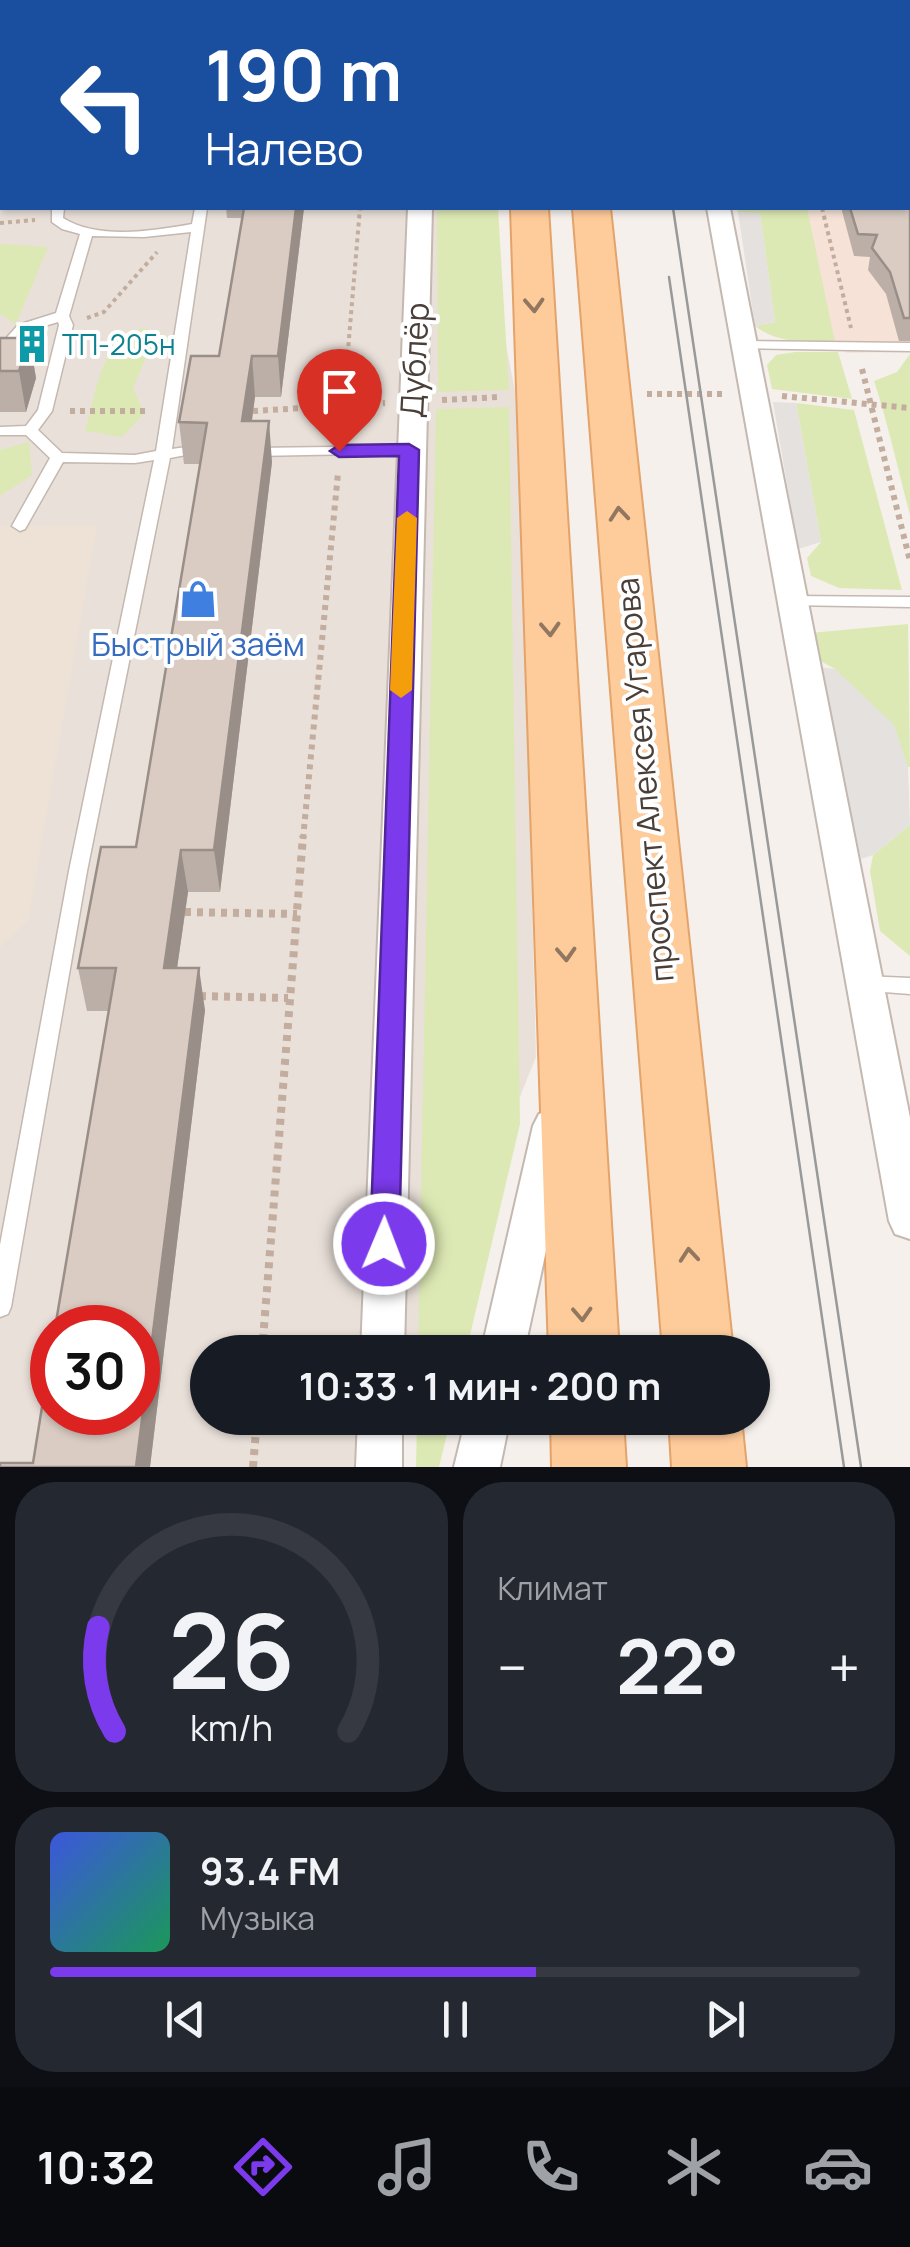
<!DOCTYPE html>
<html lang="ru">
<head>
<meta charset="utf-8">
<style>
  :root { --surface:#171b24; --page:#242831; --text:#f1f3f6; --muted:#9ea1a6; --line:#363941; --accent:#7c3aed }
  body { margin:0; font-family:Manrope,sans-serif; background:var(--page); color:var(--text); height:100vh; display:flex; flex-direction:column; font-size:38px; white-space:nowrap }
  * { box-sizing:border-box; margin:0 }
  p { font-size:32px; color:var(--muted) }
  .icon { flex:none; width:55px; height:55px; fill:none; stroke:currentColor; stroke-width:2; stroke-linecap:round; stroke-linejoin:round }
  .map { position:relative; height:1467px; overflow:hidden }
  .drawer { display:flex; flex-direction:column; gap:15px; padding:15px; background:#0d0f14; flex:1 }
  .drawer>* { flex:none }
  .banner { position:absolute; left:0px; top:0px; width:910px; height:210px; box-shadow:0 2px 8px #0004; background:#1a4fa0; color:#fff; overflow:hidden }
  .speed { position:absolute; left:30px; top:1305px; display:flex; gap:20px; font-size:50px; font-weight:700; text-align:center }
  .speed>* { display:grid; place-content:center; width:130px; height:130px; border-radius:50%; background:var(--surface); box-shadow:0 2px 8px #0004; line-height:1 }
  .speed .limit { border:15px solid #d22; background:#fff; color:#111 }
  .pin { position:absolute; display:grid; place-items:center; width:85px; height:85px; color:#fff; margin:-102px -42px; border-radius:50% 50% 50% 0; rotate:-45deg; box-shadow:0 0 10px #0007 }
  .pin .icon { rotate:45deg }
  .me { position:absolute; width:110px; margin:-55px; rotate:1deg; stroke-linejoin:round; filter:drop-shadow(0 0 8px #0008) }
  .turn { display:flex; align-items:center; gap:35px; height:210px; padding:0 40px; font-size:45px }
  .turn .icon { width:130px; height:130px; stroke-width:2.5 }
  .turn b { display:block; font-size:70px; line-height:85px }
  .big { font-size:75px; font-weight:700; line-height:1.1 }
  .drawer .widget { flex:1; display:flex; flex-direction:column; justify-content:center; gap:15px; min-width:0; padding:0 35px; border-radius:40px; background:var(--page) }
  .drawer .dial { align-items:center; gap:0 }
  .dial svg { height:260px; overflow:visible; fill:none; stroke:var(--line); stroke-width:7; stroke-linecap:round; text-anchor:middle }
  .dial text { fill:var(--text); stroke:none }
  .song { display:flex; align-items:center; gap:30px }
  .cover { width:120px; height:120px; border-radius:15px; background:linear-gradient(135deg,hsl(230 70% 55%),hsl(150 70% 35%)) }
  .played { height:10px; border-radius:5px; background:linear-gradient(90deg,var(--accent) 60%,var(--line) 60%) }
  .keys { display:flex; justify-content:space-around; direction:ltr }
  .heat { display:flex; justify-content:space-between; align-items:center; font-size:55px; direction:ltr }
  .drawer .tiles { flex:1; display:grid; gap:15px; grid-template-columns:1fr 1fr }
  .widget:last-child { grid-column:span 2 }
  .trip { position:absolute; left:190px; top:1335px; width:580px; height:100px; border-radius:50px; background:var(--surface); box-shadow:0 2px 8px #0004; font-weight:700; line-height:100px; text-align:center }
  .dock { display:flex; height:160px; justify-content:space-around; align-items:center; background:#090b0e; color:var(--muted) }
  .dock .icon { width:70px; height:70px }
  .dock .current { color:var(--accent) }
  .dock b { font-size:45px; color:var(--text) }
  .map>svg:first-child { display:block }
  .residential { fill:#e9e0d9; fill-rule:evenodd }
  .commercial { fill:#f6e2d7 }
  .education { fill:#eee1d5 }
  .green { fill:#dde9b4 }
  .parking { fill:#e4e1df }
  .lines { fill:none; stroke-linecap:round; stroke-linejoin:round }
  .lane-casing { stroke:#c4b8b0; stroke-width:3 }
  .street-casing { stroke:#c4b8b0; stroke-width:4 }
  .primary-casing { stroke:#e4a36a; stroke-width:4 }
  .path-far2 { stroke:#c3ad9e; stroke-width:4; stroke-dasharray:4 4; stroke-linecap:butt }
  .path-far1 { stroke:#c3ad9e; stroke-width:6; stroke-dasharray:5 5; stroke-linecap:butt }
  .path { stroke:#c3ad9e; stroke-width:8; stroke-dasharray:6 6; stroke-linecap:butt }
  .lane { fill:#fff; fill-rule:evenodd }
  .street { fill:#fff; fill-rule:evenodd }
  .primary { fill:#fecb9b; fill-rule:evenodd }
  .tram { stroke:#999; stroke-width:2.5 }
  .wall { fill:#bbafa8 }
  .shaded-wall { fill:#998f88 }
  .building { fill:#daccc3; stroke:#998f88; stroke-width:2.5 }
  .oneway { stroke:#927760 }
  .route { fill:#7c3aed; stroke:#51269a; stroke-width:2.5 }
  .slow { fill:#f59e0b }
  .labels { text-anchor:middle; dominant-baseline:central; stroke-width:8; stroke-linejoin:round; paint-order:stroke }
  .far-culture-label { font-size:28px; fill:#0d838f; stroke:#fff; text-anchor:start }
  .street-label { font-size:32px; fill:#4a3f38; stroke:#fff }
  .shop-label { font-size:32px; fill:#366cbe; stroke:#fff }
</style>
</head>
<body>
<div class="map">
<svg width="910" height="1467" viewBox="0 0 910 1467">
  <rect width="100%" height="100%" fill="#f5f0eb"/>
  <!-- residential -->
  <path class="residential" d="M0,0L251,2H2V208L479,209L519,411L536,1057L417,1352H208V1418H391L371,1467H0ZM52,1328H138V1412H52Z"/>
  <!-- commercial -->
  <path class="commercial" d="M793,208H905L910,223V352L847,353L825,334Z"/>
  <!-- education -->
  <path class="education" d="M0,526H97L28,921L0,948Z"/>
  <!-- green -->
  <path class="green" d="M437,208H498L509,390L438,392Z
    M737,208H807L835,342C806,342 778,344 755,326L775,322L760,214L738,212Z
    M0,244L48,247L16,324L0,314Z
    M145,328L169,337L148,352L133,388L144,414L122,437L85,431C97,393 100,336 145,328Z
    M795,352H838L852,399L772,389L767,365L776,355Z
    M910,354V515C898,470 888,423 874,381L897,372Z
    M796,403L854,410L902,590L839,588L811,576L807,558L821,542Z
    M509,407L520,1124L466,1352H418L436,409Z
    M29,442L32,475L0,496V450Z
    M908,624L910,767H908L835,669L815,658L810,633Z
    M910,825V956L880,931L870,871L873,855Z
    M417,1418H451L439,1467H416Z"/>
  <!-- parking -->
  <path class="parking" d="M738,212L760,213L775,322L755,326Z
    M773,402L796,403L821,542L798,549Z
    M817,667L835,669L894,725L908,767L910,825L873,855L861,859Z"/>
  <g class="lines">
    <!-- lane casing -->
    <g class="lane-casing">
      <path id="lane" d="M908,26H910V32H908Z
        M0,168L2,169V177L0,176Z
        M52,208H64L63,218C97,240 154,231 192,224L195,208H207L172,449L186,447L193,451L191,454L170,458L87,871L11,1307L8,1314L0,1317V1245L69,871L154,460L135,463L63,462L25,529L20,531L12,526L50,458L26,435H0V427L26,426L38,410L59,325L58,322L28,331L5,356L0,357V345L18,325L56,313L80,234L62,229L52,222ZM191,232L156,451L135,455L62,453L38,430L52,411L73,325L69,316L92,236L144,237Z
        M743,341L910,343V351L738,348V342Z
        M409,446L416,450L414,453L248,456L241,452L248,448Z
        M792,596L910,597V607L786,605L784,601Z
        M864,976L910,978V994L857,990L854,984L857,978Z"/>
    </g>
    <!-- street casing -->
    <g class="street-casing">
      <path id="street" d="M417,0H437V2H417Z
        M671,0H691L692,2H672Z
        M408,208H432L404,1352H361Z
        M707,208H730L910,1118V1239L895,1234L889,1221Z
        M553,1109L567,1114L573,1126L524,1352H481L533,1126L539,1114Z
        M358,1418H402V1467H356Z
        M466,1418H510L500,1467H454Z"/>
    </g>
    <!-- primary casing -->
    <g class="primary-casing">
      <path id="primary" d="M503,0H535V2H503Z
        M555,0H587V2H555Z
        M511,208H548L619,1352H549Z
        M573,208H610L733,1352H663Z
        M551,1418H623L626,1467H552Z
        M669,1418H741L746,1467H672Z"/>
    </g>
    <!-- path-far2 -->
    <path class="path-far2" d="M822,208L851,328
      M0,223L35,220
      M87,318L104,312L157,252
      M347,362L360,208"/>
    <!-- path-far1 -->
    <path class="path-far1" d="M862,369L910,561
      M647,394H724
      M782,396L910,408
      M442,400L499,397
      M70,411H147
      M253,411L385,403
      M342,430L348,360
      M303,839L338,473"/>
    <!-- path -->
    <path class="path" d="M185,912L297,914
      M200,996L288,998
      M262,1352L303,836
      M253,1467L257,1418"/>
    <!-- lane -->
    <use href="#lane" class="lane"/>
    <!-- street -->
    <use href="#street" class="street"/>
    <!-- primary -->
    <use href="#primary" class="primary"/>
    <!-- tram -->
    <path class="tram" d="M673,208L861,1467
      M669,277L844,1467"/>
  </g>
  <!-- wall -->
  <path class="wall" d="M0,0H287V2H2V28Z
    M908,57L910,58V341H899L886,294L868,270L870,257L854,256L842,211V208H908Z
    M0,88H2V148H0Z
    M226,208H304L281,397H255L252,421L272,462L220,892H188L177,968L205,1010L150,1467H0L33,1463L108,1011H87L78,968L136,847L200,464H184L179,422L219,356L242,218H227Z
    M46,326L48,334L42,354H32L36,378L26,412H0V338H17Z"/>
  <!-- shaded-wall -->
  <path class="shaded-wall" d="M296,208H304L281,397L278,356Z
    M46,326L48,334L42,354L40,345Z
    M29,338L36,378L26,412L19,371Z
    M252,356L255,397L246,462L242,421Z
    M269,421L272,462L220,892L214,850Z
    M181,850L188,892L171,1010L164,968Z
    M199,968L205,1010L150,1467H136Z"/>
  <!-- building -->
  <path class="building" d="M0,0H149V2H0Z
    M192,0H236V2H191Z
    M241,0H286V2H241Z
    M311,0H373L372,2H310Z
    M908,57L910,58V113L908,115Z
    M0,88H2V111H0Z
    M910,113V148L908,140V115Z
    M908,197H910V318H904L890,272L872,248L877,235L858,234L850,208H908Z
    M244,208H296L278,356H252L242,421H269L214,850H181L164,968H199L136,1467H0V1463H33L52,1345V1412H138V1328H55L116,968H78L101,847H136L207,423L179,422L191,356H219Z
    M21,325L46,326L40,345H30L29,338H17Z
    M0,338H29L19,371H0Z"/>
  <!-- one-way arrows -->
  <defs><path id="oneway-chevron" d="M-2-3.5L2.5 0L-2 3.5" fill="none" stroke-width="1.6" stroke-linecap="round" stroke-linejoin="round" transform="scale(2.5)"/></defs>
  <g class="oneway">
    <use href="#oneway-chevron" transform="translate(534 305) rotate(87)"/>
    <use href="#oneway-chevron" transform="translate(619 514) rotate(-95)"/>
    <use href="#oneway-chevron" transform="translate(550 629) rotate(87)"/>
    <use href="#oneway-chevron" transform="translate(566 954) rotate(87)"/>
    <use href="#oneway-chevron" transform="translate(689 1255) rotate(-95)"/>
    <use href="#oneway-chevron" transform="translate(582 1314) rotate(87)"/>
  </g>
  <!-- route -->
  <path class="route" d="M409,444L419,450L399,1244L395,1253L384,1257L374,1253L370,1244L399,456L339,457L330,451L339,445Z"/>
  <!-- slow -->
  <path class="slow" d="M407,511L417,518L412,690L401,698L390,690L397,518Z"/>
  <!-- icons -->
  <defs>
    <g id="building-bare" transform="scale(3)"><path d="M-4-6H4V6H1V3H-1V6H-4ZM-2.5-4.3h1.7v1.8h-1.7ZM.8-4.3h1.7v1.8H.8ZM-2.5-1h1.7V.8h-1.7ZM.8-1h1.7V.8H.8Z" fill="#0f9aa8" stroke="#fff" stroke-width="2.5" paint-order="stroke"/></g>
    <g id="shop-bare" transform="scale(3)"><path d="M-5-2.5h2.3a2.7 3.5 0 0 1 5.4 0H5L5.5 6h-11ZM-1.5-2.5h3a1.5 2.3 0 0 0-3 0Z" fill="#3f7fe0" stroke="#fff" stroke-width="2.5" paint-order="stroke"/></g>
  </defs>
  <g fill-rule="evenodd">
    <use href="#building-bare" x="32" y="344"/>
    <use href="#shop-bare" x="198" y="599"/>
  </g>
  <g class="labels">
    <!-- far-culture labels -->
    <g class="far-culture-label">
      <text x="62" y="344">ТП-205н</text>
    </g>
    <!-- street labels -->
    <g class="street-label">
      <text transform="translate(414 360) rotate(-87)">Дублёр</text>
      <text transform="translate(644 780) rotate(-95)">проспект Алексея Угарова</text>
    </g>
    <!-- shop labels -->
    <g class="shop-label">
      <text x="198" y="644">Быстрый заём</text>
    </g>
  </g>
</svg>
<div class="speed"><div class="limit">30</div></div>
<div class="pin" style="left:339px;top:451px;background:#d93025"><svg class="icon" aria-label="arrive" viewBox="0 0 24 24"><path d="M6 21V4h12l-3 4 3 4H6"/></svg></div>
<svg class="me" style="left:384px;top:1244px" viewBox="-20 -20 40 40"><circle r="17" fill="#7c3aed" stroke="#fff" stroke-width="3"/><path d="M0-11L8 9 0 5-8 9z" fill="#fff"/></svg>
<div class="trip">10:33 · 1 мин · 200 m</div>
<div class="banner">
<div class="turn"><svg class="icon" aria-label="left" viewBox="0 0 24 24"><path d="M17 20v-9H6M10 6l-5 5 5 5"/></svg><div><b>190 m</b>Налево</div></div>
</div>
</div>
<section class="drawer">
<div class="tiles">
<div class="widget dial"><svg viewBox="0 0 100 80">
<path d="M14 69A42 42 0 1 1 86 69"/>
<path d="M14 69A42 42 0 0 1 9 37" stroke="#7c3aed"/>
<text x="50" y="56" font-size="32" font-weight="700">26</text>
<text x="50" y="72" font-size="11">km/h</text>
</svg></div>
<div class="widget"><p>Климат</p>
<div class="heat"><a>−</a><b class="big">22°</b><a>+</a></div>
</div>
<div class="widget">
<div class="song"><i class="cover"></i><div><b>93.4 FM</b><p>Музыка</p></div></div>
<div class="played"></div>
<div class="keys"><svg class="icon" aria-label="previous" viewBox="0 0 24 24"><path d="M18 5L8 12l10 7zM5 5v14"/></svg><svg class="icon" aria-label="pause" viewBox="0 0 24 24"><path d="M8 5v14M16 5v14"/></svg><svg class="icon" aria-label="next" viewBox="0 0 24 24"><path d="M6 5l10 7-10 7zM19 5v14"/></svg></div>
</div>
</div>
</section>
<nav class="dock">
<b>10:32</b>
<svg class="icon current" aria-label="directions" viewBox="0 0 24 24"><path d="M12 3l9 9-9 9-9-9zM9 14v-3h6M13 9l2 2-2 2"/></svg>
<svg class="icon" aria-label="music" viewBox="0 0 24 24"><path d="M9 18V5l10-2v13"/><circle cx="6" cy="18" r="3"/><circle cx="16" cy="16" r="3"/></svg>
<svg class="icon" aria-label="phone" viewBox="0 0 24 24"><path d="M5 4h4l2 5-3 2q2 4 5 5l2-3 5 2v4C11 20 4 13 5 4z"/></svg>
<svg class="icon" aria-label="climate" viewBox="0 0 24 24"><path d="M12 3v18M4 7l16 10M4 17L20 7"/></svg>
<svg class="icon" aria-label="car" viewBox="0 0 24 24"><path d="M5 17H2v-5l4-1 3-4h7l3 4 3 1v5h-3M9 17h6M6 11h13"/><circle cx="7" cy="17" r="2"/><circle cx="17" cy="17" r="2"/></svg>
</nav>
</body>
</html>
